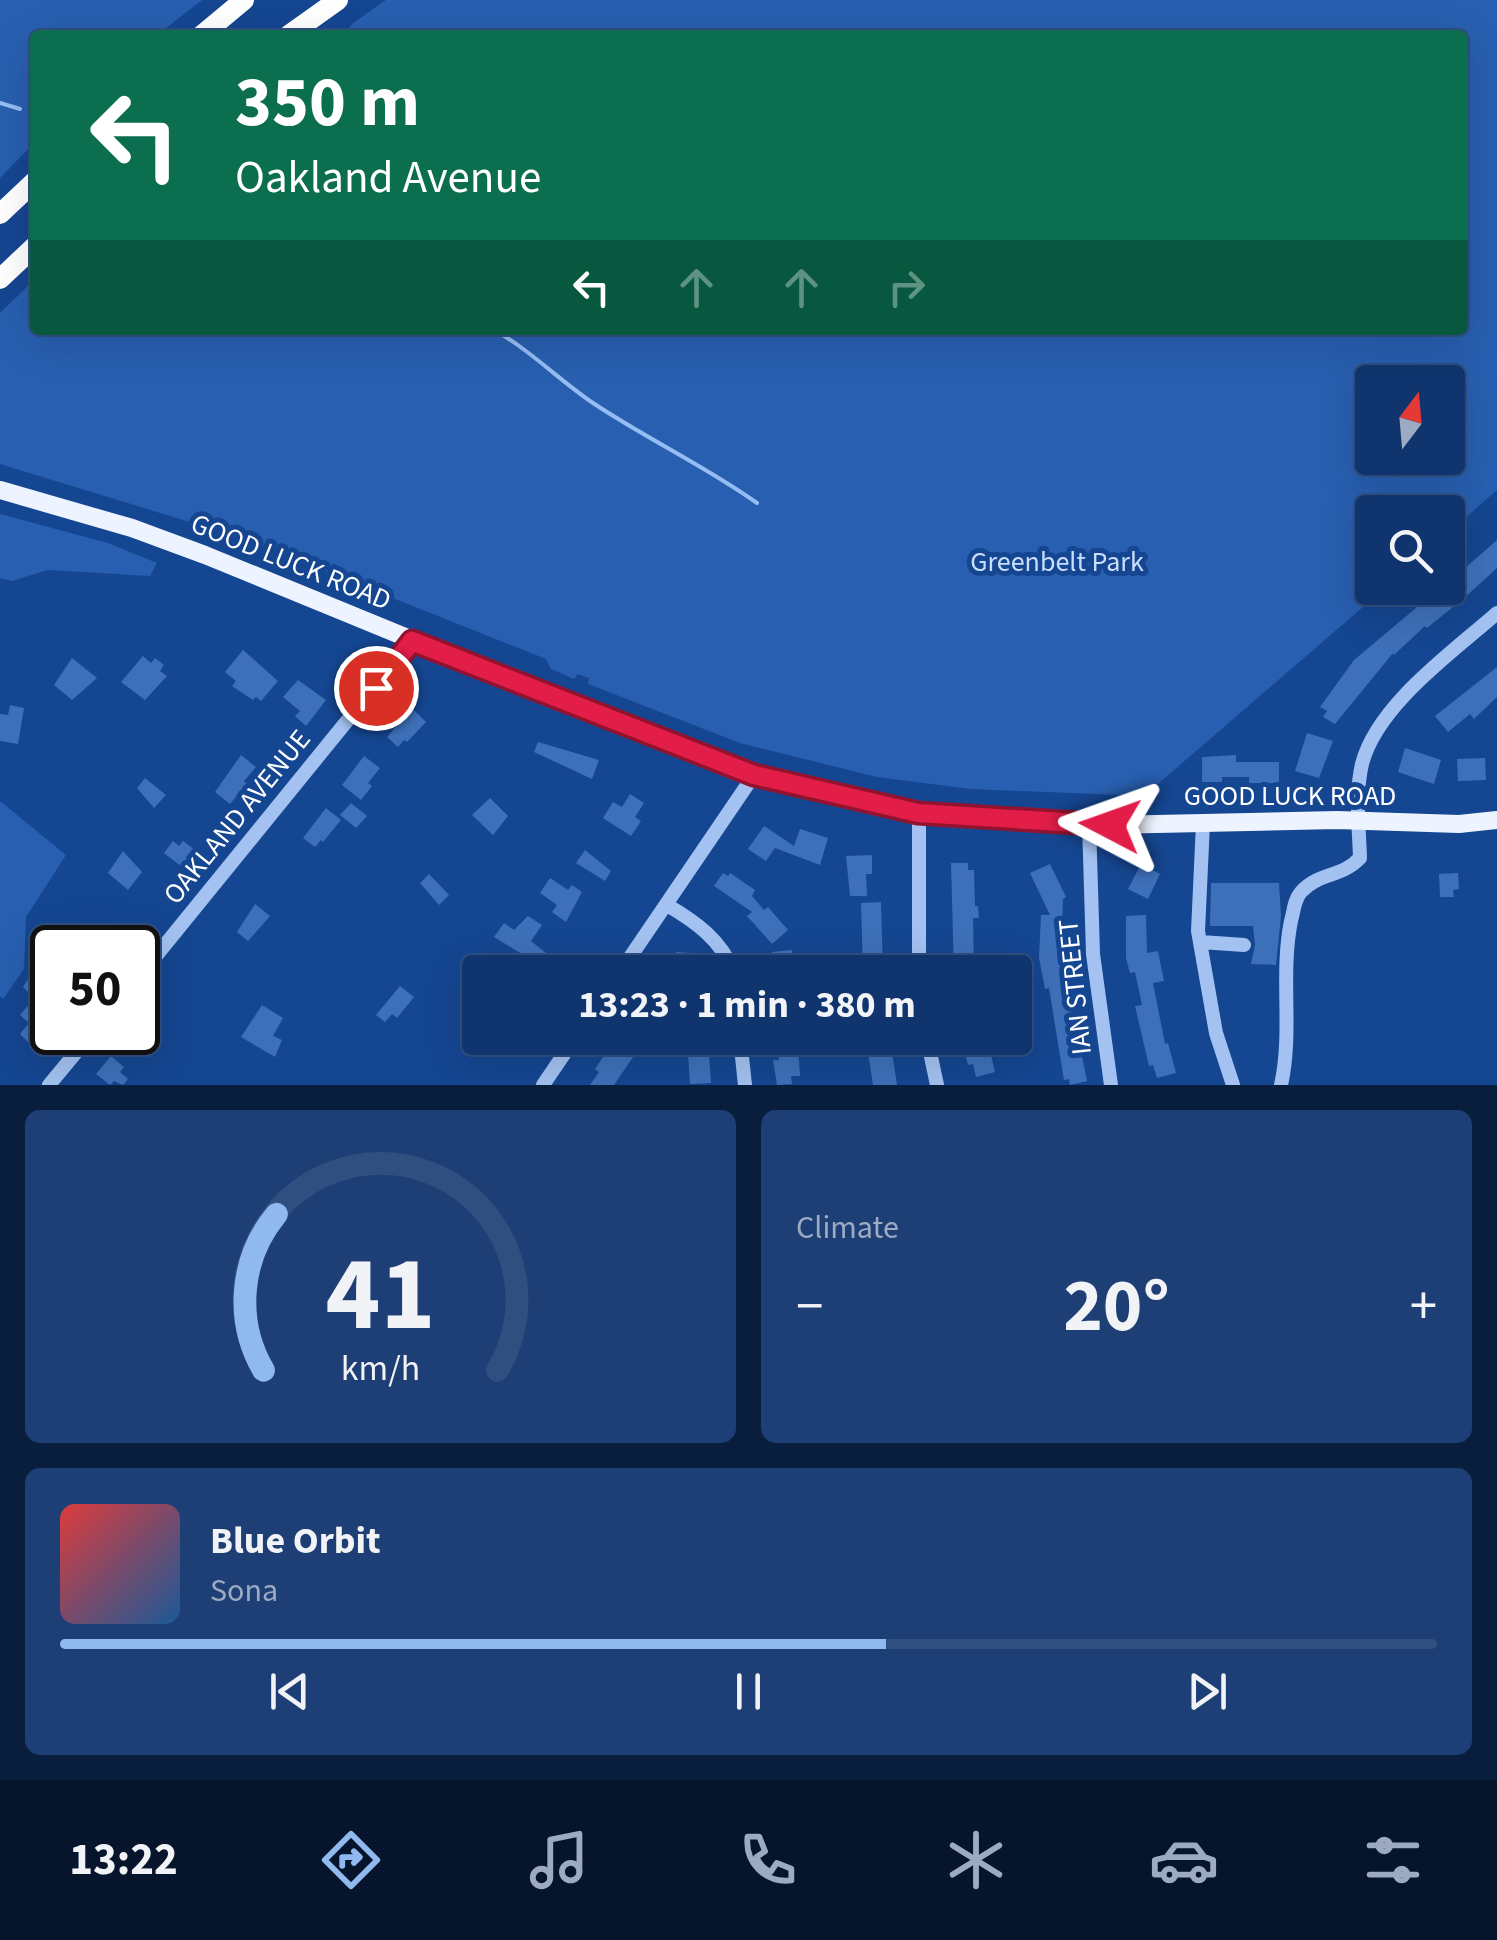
<!DOCTYPE html>
<html lang="en">
<head>
<meta charset="utf-8">
<style>
  :root { --surface:#10346d; --page:#1e3f75; --text:#f1f3f6; --muted:#9caac2; --line:#304f80; --accent:#90b9f0 }
  body { margin:0; font-family:"Source Sans 3",sans-serif; background:var(--page); color:var(--text); height:100vh; display:flex; flex-direction:column; font-size:38px; white-space:nowrap }
  * { box-sizing:border-box; margin:0 }
  p { font-size:32px; color:var(--muted) }
  .icon { flex:none; width:55px; height:55px; fill:none; stroke:currentColor; stroke-width:2; stroke-linecap:round; stroke-linejoin:round }
  .map { position:relative; height:1085px; overflow:hidden }
  .panel { display:flex; flex-direction:column; gap:25px; padding:25px; background:#091d3c; flex:1 }
  .panel>* { flex:none }
  .guide { position:absolute; left:30px; top:30px; width:1438px; height:305px; border-radius:10px; box-shadow:0 10px 40px #0002,0 0 0 2px var(--line); background:#0b6e4f; color:#fff; overflow:hidden }
  .needle { width:65px; rotate:16deg }
  .fabs { position:absolute; left:1355px; top:365px; display:grid; gap:20px }
  .fabs a { display:grid; place-items:center; width:110px; height:110px; border-radius:10px; background:var(--surface); box-shadow:0 10px 40px #0002,0 0 0 2px var(--line); font-size:50px }
  .speed { position:absolute; left:30px; top:925px; display:flex; gap:20px; font-size:50px; font-weight:700; text-align:center }
  .speed>* { display:grid; place-content:center; width:130px; height:130px; border-radius:50%; background:var(--surface); box-shadow:0 10px 40px #0002,0 0 0 2px var(--line); line-height:1 }
  .speed .limit { border:5px solid #111; border-radius:15px; background:#fff; color:#111 }
  .pin { position:absolute; display:grid; place-items:center; width:85px; height:85px; color:#fff; margin:-42px; border:5px solid #fff; border-radius:50%; box-shadow:0 2px 10px #0007 }
  .me { position:absolute; width:110px; margin:-55px; rotate:274deg; stroke-linejoin:round; filter:drop-shadow(0 0 8px #0008) }
  .turn { display:flex; align-items:center; gap:35px; height:210px; padding:0 40px; font-size:45px }
  .turn .icon { width:130px; height:130px; stroke-width:2.5 }
  .turn b { display:block; font-size:70px; line-height:85px }
  .lanes { display:flex; align-items:center; height:95px; padding:0 40px; background:#0003; justify-content:center; gap:50px; direction:ltr }
  .lanes .off { opacity:.35 }
  .big { font-size:75px; font-weight:700; line-height:1.1 }
  .panel .card { flex:1; display:flex; flex-direction:column; justify-content:center; gap:15px; min-width:0; padding:0 35px; border-radius:15px; background:var(--page) }
  .panel .dial { align-items:center; gap:0 }
  .dial svg { height:260px; overflow:visible; fill:none; stroke:var(--line); stroke-width:7; stroke-linecap:round; text-anchor:middle }
  .dial text { fill:var(--text); stroke:none }
  .song { display:flex; align-items:center; gap:30px }
  .cover { width:120px; height:120px; border-radius:15px; background:linear-gradient(135deg,hsl(0 70% 55%),hsl(210 70% 35%)) }
  .played { height:10px; border-radius:5px; background:linear-gradient(90deg,var(--accent) 60%,var(--line) 60%) }
  .keys { display:flex; justify-content:space-around; direction:ltr }
  .heat { display:flex; justify-content:space-between; align-items:center; font-size:55px; direction:ltr }
  .panel .tiles { flex:1; display:grid; gap:25px; grid-template-columns:1fr 1fr }
  .card:last-child { grid-column:span 2 }
  .trip { position:absolute; left:462px; top:955px; width:570px; height:100px; border-radius:10px; background:var(--surface); box-shadow:0 10px 40px #0002,0 0 0 2px var(--line); font-weight:700; line-height:100px; text-align:center }
  .dock { display:flex; height:160px; justify-content:space-around; align-items:center; background:#06152c; color:var(--muted) }
  .dock .icon { width:70px; height:70px }
  .dock .active { color:var(--accent) }
  .dock b { font-size:45px; color:var(--text) }
  .map>svg:first-child { display:block }
  .green { fill:#285fb0; fill-rule:evenodd }
  .lines { fill:none; stroke-linecap:round; stroke-linejoin:round }
  .stream { stroke:#95bdf3; stroke-width:4 }
  .building { fill:#3e70b9 }
  .minor { stroke:#a3c2f1; stroke-width:14 }
  .major { stroke:#edf3ff; stroke-width:18 }
  .highway { stroke:#fff; stroke-width:20 }
  .route-casing { stroke:#92132f; stroke-width:25 }
  .route { stroke:#e11d48; stroke-width:18 }
  .labels { text-anchor:middle; dominant-baseline:central; stroke-width:10; stroke-linejoin:round; paint-order:stroke }
  .street-label { font-size:28px; fill:#fff; stroke:#154691 }
  .park-label { font-size:28px; fill:#cadefc; stroke:#154691 }
</style>
</head>
<body>
<div class="map">
<svg width="1497" height="1085" viewBox="0 0 1497 1085">
  <rect width="100%" height="100%" fill="#154691"/>
  <!-- green -->
  <path class="green" d="M0,0H202L157,35H35V142L0,178Z
    M386,0H1497V490L1448,533V512H1372V588H1385L1144,796L970,789L877,777L740,743L588,684L589,678L578,674L574,679L551,669L546,659L242,538L0,464V313L35,279V330H1462V35H343L353,23ZM1372,382H1448V458H1372Z
    M0,514L108,543L157,563L150,576L48,570L12,581L0,578Z
    M0,801L66,855L26,917L24,969L3,999L0,996Z"/>
  <g class="lines">
    <!-- stream -->
    <path class="stream" d="M0,103L20,109
      M494,330C530,350 559,380 593,403C647,439 705,466 757,503"/>
  </g>
  <!-- building -->
  <path class="building" d="M1497,540V568L1463,599L1427,628L1425,626L1394,655L1393,653L1335,724L1323,717L1327,711L1320,707L1354,660L1435,592L1448,588V583Z
    M243,650L278,681L261,701L256,697L253,700L232,686L236,681L225,672Z
    M143,656L151,663L155,658L164,665L160,671L167,676L145,700L121,682Z
    M72,658L97,678L72,700L54,685Z
    M1497,667V697L1474,719L1470,714L1448,732L1435,716Z
    M298,680L326,700L306,726L295,716L300,711L283,697Z
    M10,705L24,708L18,744L0,741V714L8,715Z
    M412,708L426,722L407,742L404,740L398,747L387,737Z
    M1307,733L1333,741L1319,778L1295,771Z
    M538,742L599,760L592,779L534,752Z
    M1405,748L1441,760L1434,784L1398,772Z
    M241,755L256,767L244,781L247,784L230,804L215,792Z
    M1236,755V762H1279V783H1249V777H1222V782H1202V757Z
    M364,756L380,768L368,783L372,786L361,800L342,785Z
    M1485,758L1486,780L1458,781L1457,759Z
    M145,778L166,795L154,808L137,788Z
    M630,794L644,803L635,817L641,821L631,836L603,818L613,802L622,807Z
    M490,798L508,816L493,835L472,815Z
    M351,803L367,816L356,828L340,815Z
    M326,808L341,820L323,842L321,840L315,847L303,838Z
    M764,826L794,846L800,829L828,838L820,865L775,848L766,861L748,849Z
    M173,841L179,846L183,841L195,850L182,867L164,853Z
    M585,850L611,871L605,881L576,863Z
    M123,851L142,872L128,890L108,873Z
    M872,855V874H866L867,896H850L846,856Z
    M951,863H968V870H974L975,906H978L979,918H973L974,972H954Z
    M1050,864L1066,897L1063,899L1061,955L1087,1081L1070,1085L1069,1079L1064,1080L1049,988L1045,989L1039,958L1041,915H1050L1030,873Z
    M1141,864L1160,874L1148,899L1128,889Z
    M723,873L728,876L730,873L755,890L752,896L764,910L768,907L788,930L772,944L747,916L752,912L714,886Z
    M1458,873L1459,889L1453,890L1454,897H1440L1439,874Z
    M429,874L449,895L439,905L420,883Z
    M550,878L568,890L572,885L582,892L566,922L552,912L557,905L540,893Z
    M1211,883H1279L1281,916L1276,965L1251,964L1255,945L1253,926H1210Z
    M881,902L883,972H863L861,903Z
    M255,904L270,916L248,941L237,932Z
    M1146,915L1147,953L1158,951L1164,981L1153,983L1165,1044L1168,1043L1176,1073L1157,1078L1153,1065L1149,1066L1135,1006L1142,1005L1135,972L1130,973L1126,958V916Z
    M528,916L542,925L531,941L547,954L540,965L494,937L504,923L514,930Z
    M792,950L794,972H773L772,952Z
    M676,952L692,953L690,972H663L664,958L676,960Z
    M40,961L52,970V988L40,1004L23,987Z
    M400,986L414,997L397,1018L392,1014L385,1022L376,1015Z
    M31,1002L50,1024L31,1045L20,1034L29,1023L20,1015Z
    M262,1005L283,1018L273,1036L282,1040L275,1057L241,1037Z
    M624,1038H646L614,1085H590L599,1072L595,1069L605,1054L610,1057Z
    M687,1038H708L711,1083L690,1084Z
    M885,1038L887,1052H892L897,1085H873L866,1040Z
    M988,1043L995,1072L976,1077L973,1064L968,1065L964,1049Z
    M798,1045L800,1076H791L792,1084L777,1085L773,1060H779L778,1046Z
    M111,1056L124,1067L120,1072L128,1079L123,1085L114,1081L110,1085L96,1074Z"/>
  <g class="lines">
    <!-- minor -->
    <path class="minor" d="M919,813V972
      M1089,823L1093,954L1111,1085
      M1203,823L1198,931L1216,1033L1233,1085
      M667,905C696,922 721,940 734,972
      M1201,942L1244,945
      M620,972L754,775
      M138,978L412,641
      M740,1038L745,1085
      M927,1038L937,1085
      M49,1085L93,1032
      M543,1085L575,1038
      M1281,1085C1293,1032 1280,975 1291,921C1294,911 1294,900 1301,892C1319,872 1341,878 1360,858C1359,827 1355,794 1362,764C1377,705 1453,652 1497,613"/>
    <!-- major -->
    <path class="major" d="M0,490L132,528L205,555L603,718L754,775L919,813L1110,825L1337,820L1459,824L1497,820"/>
    <!-- highway -->
    <path class="highway" d="M202,35L244,0
      M289,35L338,0
      M0,214L35,181
      M0,279L35,246"/>
  </g>
  <g class="lines">
    <!-- route casing -->
    <g class="route-casing">
      <path id="route" d="M376,688L412,641L754,775L918,813L1110,825"/>
    </g>
    <!-- route -->
    <use href="#route" class="route"/>
  </g>
  <g class="labels">
    <!-- street labels -->
    <g class="street-label">
      <text transform="translate(291 562) rotate(22)">GOOD LUCK ROAD</text>
      <text x="1290" y="796">GOOD LUCK ROAD</text>
      <text transform="translate(237 817) rotate(-51)">OAKLAND AVENUE</text>
      <text transform="translate(1075 987) rotate(-96)">IAN STREET</text>
    </g>
    <!-- park labels -->
    <g class="park-label">
      <text x="1057" y="562">Greenbelt Park</text>
    </g>
  </g>
</svg>
<div class="fabs">
<a><svg class="needle" viewBox="-14 -14 28 28"><path d="M0-13l5 13h-10z" fill="#e53935"/><path d="M0 13l5-13h-10z" fill="#9caac2"/></svg></a>
<a><svg class="icon" aria-label="search" viewBox="0 0 24 24"><circle cx="10" cy="10" r="6"/><path d="M15 15l6 6"/></svg></a>
</div>
<div class="speed"><div class="limit">50</div></div>
<div class="pin" style="left:376px;top:688px;background:#d93025"><svg class="icon" aria-label="arrive" viewBox="0 0 24 24"><path d="M6 21V4h12l-3 4 3 4H6"/></svg></div>
<svg class="me" style="left:1110px;top:825px" viewBox="-20 -20 40 40"><path d="M0-17L14 15 0 8-14 15z" fill="#e11d48" stroke="#fff" stroke-width="4"/></svg>
<div class="trip">13:23 · 1 min · 380 m</div>
<div class="guide">
<div class="turn"><svg class="icon" aria-label="left" viewBox="0 0 24 24"><path d="M17 20v-9H6M10 6l-5 5 5 5"/></svg><div><b>350 m</b>Oakland Avenue</div></div>
<div class="lanes"><svg class="icon" aria-label="left" viewBox="0 0 24 24"><path d="M17 20v-9H6M10 6l-5 5 5 5"/></svg><svg class="icon off" aria-label="ahead" viewBox="0 0 24 24"><path d="M12 20V5M6 11l6-6 6 6"/></svg><svg class="icon off" aria-label="ahead" viewBox="0 0 24 24"><path d="M12 20V5M6 11l6-6 6 6"/></svg><svg class="icon off" aria-label="right" viewBox="0 0 24 24"><path d="M7 20v-9h11M14 6l5 5-5 5"/></svg></div>
</div>
</div>
<section class="panel">
<div class="tiles">
<div class="card dial"><svg viewBox="0 0 100 80">
<path d="M14 69A42 42 0 1 1 86 69"/>
<path d="M14 69A42 42 0 0 1 18 21" stroke="#90b9f0"/>
<text x="50" y="56" font-size="32" font-weight="700">41</text>
<text x="50" y="72" font-size="11">km/h</text>
</svg></div>
<div class="card"><p>Climate</p>
<div class="heat"><a>−</a><b class="big">20°</b><a>+</a></div>
</div>
<div class="card">
<div class="song"><i class="cover"></i><div><b>Blue Orbit</b><p>Sona</p></div></div>
<div class="played"></div>
<div class="keys"><svg class="icon" aria-label="previous" viewBox="0 0 24 24"><path d="M18 5L8 12l10 7zM5 5v14"/></svg><svg class="icon" aria-label="pause" viewBox="0 0 24 24"><path d="M8 5v14M16 5v14"/></svg><svg class="icon" aria-label="next" viewBox="0 0 24 24"><path d="M6 5l10 7-10 7zM19 5v14"/></svg></div>
</div>
</div>
</section>
<nav class="dock">
<b>13:22</b>
<svg class="icon active" aria-label="directions" viewBox="0 0 24 24"><path d="M12 3l9 9-9 9-9-9zM9 14v-3h6M13 9l2 2-2 2"/></svg>
<svg class="icon" aria-label="music" viewBox="0 0 24 24"><path d="M9 18V5l10-2v13"/><circle cx="6" cy="18" r="3"/><circle cx="16" cy="16" r="3"/></svg>
<svg class="icon" aria-label="phone" viewBox="0 0 24 24"><path d="M5 4h4l2 5-3 2q2 4 5 5l2-3 5 2v4C11 20 4 13 5 4z"/></svg>
<svg class="icon" aria-label="climate" viewBox="0 0 24 24"><path d="M12 3v18M4 7l16 10M4 17L20 7"/></svg>
<svg class="icon" aria-label="car" viewBox="0 0 24 24"><path d="M5 17H2v-5l4-1 3-4h7l3 4 3 1v5h-3M9 17h6M6 11h13"/><circle cx="7" cy="17" r="2"/><circle cx="17" cy="17" r="2"/></svg>
<svg class="icon" aria-label="filters" viewBox="0 0 24 24"><path d="M4 7h16M4 17h16"/><circle cx="9" cy="7" r="2"/><circle cx="15" cy="17" r="2"/></svg>
</nav>
</body>
</html>
